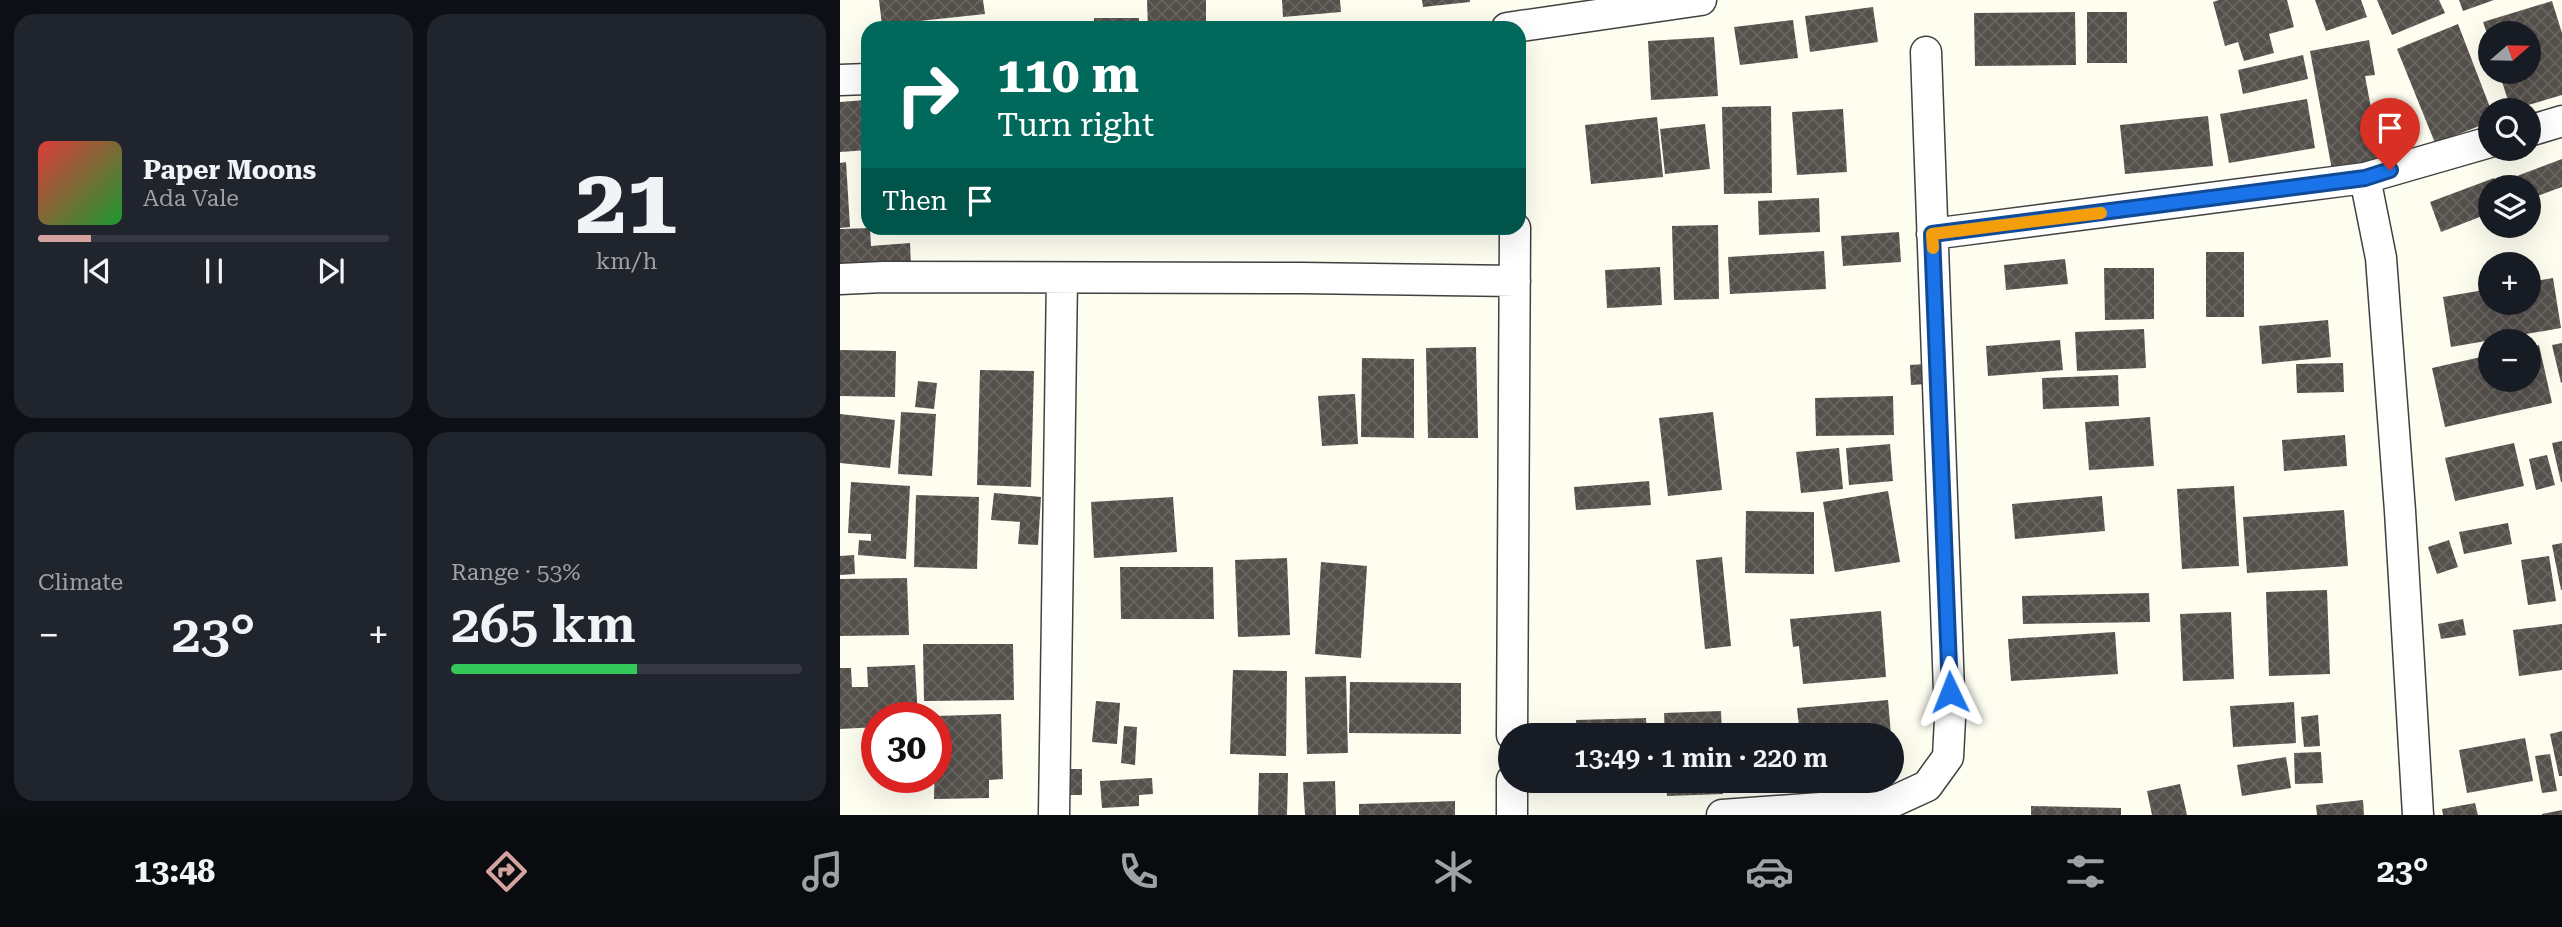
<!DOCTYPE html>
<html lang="en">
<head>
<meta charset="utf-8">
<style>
  :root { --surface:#171b24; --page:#20242c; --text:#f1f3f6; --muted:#9ea1a6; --line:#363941; --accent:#d4a29f }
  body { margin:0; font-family:"Roboto Serif",serif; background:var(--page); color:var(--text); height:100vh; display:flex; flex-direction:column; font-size:26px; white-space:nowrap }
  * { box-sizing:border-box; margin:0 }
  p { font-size:23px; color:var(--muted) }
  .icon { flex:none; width:38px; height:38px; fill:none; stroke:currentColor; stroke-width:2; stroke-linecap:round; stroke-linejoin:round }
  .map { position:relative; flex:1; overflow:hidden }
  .panel { display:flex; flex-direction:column; gap:14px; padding:14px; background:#0d0f14; width:840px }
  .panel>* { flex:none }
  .hud { position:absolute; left:21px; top:21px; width:665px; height:214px; border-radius:21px; box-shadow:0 7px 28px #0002; background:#00695c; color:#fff; overflow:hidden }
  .needle { width:46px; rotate:70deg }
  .buttons { position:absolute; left:1638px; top:21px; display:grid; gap:14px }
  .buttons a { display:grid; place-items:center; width:63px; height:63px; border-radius:50%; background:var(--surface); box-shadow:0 7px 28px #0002; font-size:35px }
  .speed { position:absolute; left:21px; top:702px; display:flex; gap:14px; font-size:35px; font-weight:700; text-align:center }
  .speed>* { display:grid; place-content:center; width:91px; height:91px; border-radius:50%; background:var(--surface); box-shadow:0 7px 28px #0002; line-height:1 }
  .speed .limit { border:10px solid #d22; background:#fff; color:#111 }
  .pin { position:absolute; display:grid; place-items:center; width:60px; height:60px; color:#fff; margin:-72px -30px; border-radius:50% 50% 50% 0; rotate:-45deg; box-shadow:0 0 7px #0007 }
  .pin .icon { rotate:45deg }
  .me { position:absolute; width:77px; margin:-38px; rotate:358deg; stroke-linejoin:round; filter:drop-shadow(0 0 5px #0008) }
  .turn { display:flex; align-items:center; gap:24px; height:147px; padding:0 21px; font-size:32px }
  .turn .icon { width:91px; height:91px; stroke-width:2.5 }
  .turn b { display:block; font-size:49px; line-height:60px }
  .then { display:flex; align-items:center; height:66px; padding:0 21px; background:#0003; gap:14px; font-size:26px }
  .big { font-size:52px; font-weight:600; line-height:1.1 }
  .panel .widget { flex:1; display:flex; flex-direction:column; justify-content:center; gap:10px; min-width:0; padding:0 24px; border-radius:21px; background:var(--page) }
  .panel .dial { align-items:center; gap:0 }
  .dial b { font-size:91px; line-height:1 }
  .song { display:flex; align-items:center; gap:21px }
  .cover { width:84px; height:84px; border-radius:10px; background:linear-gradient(135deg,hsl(0 70% 55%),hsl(130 70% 35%)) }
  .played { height:7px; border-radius:4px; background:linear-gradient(90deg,var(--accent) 15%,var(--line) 15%) }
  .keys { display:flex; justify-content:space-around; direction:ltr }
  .heat { display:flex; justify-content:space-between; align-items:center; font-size:38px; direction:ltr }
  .charge { height:10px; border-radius:5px; background:linear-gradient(90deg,#34c759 53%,var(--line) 0) }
  .panel .tiles { flex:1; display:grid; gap:14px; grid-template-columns:repeat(2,1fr) }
  .trip { position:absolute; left:658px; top:723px; width:406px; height:70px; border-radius:35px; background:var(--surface); box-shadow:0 7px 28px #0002; font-weight:600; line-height:70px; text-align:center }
  .tabs { display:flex; height:112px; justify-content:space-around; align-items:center; background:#090b0e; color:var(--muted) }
  .tabs .icon { width:49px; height:49px }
  .tabs .current { color:var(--accent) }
  .tabs b { font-size:32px; color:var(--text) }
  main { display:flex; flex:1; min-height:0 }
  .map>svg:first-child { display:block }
  .building { fill:url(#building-cross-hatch) }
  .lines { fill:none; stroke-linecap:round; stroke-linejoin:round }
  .minor-casing { stroke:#414141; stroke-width:33 }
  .minor { stroke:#fff; stroke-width:30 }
  .route-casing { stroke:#114b97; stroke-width:18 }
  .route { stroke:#1a73e8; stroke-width:12 }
  .slow { stroke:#f59e0b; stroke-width:12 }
</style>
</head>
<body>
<main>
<section class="panel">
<div class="tiles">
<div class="widget">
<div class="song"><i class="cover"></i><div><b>Paper Moons</b><p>Ada Vale</p></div></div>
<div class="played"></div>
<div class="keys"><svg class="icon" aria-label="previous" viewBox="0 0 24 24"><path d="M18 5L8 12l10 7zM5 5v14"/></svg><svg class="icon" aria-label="pause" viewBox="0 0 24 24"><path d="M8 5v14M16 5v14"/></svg><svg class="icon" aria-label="next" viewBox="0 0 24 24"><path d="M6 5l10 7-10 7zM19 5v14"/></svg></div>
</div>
<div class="widget dial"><b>21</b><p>km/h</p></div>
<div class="widget"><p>Climate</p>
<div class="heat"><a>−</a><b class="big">23°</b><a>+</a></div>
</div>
<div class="widget"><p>Range · 53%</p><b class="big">265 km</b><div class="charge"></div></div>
</div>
</section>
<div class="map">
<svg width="1722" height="815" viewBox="0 0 1722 815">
  <defs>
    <pattern id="building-cross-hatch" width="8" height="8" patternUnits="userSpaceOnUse" patternTransform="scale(1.75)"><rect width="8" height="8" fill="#55504b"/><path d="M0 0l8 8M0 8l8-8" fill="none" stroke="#696561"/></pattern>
  </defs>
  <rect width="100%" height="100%" fill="#fdfdf0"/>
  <!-- building -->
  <path class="building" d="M39,0H143L145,14L42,25Z
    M307,0H366V28H308Z
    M442,0H500L501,12L443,17Z
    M582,0H630V2L583,7Z
    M1379,0H1447L1454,27L1429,34L1434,53L1404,61L1398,42L1385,46L1373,2Z
    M1475,0H1521L1527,17L1486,31Z
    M1537,0H1599L1605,13L1552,35Z
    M1619,0H1654L1623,11Z
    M1712,1L1722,33V95L1671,110L1659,72H1689V33H1650V42L1643,22Z
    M1033,7L1038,42L970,52L965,16Z
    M1235,12L1236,65L1135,66L1134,13Z
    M1247,12H1287V63H1247Z
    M254,18H299V28H254Z
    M953,20L958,58L900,65L894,27Z
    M1618,24L1651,110L1650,122L1595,143L1557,49Z
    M874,37L878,96L811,100L808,41Z
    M1529,40L1535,75L1525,76L1541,161L1492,170L1470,51Z
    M1463,55L1468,79L1403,94L1398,70Z
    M1467,99L1475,148L1389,163L1380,114Z
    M25,100L28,150L0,152V102Z
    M931,106L932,193L884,194L882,107Z
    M1003,109L1007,172L957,175L952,112Z
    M1368,116L1373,166L1285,174L1280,125Z
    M817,117L823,177L751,184L745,125Z
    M865,124L870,169L825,174L820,129Z
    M1722,159V187L1689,199V187H1666L1664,181Z
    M6,162L10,227L0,228V163Z
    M1654,178L1657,187H1650V213L1601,232L1590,202Z
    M979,198L980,232L919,235L918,201Z
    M878,225L879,299L834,300L832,226Z
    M30,228L31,246L70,243L71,267L0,272V229Z
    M587,228H642V234L587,235Z
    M1059,232L1061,262L1003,266L1001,236Z
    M984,251L986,289L890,294L888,257Z
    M1366,252H1404V317H1366Z
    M1225,259L1228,284L1166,290L1164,265Z
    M820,267L822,305L767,308L765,270Z
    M1264,268H1314V319L1265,320Z
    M1713,278L1721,328L1611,347L1603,297L1650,289V303H1689V282Z
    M1488,320L1491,357L1422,364L1419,326Z
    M1304,329L1306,368L1237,371L1235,332Z
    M1220,340L1223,370L1148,376L1146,346Z
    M1722,343V382L1721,383L1712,345Z
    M1699,345L1712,403L1605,427L1592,368L1650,355V380H1689V347Z
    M636,347L638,438H588L586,348Z
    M0,350L56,351L55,397L0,396Z
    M522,358L574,359V438L521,437Z
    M1503,363L1504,392L1457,393L1456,364Z
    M1085,364L1086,384L1071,385L1070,365Z
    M140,370L194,371L191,487L137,485Z
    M1278,375L1279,406L1203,409L1202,378Z
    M78,381L97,383L94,409L75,407Z
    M515,394L518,444L482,446L478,396Z
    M1053,396L1054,435L976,436L975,398Z
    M61,412L96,414L92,476L58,474Z
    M873,412L882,490L828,496L819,418Z
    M0,414L55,420L50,468L0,463Z
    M1310,417L1314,466L1249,470L1245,422Z
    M1505,435L1507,466L1444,471L1442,440Z
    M1722,441V482H1721L1712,443Z
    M1674,443L1684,486L1615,501L1605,458Z
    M1050,444L1053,481L1009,485L1006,448Z
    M999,448L1003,489L961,493L956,452Z
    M1707,455L1715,485L1696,490L1689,459Z
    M809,481L811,505L736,510L734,487Z
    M11,482L70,486L66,559L18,555L19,540L31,541V534L8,533Z
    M1394,486L1399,566L1342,569L1337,489Z
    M1048,491L1060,562L995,572L983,502Z
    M154,493L201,497L198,545L178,544L180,522L151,520Z
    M76,495L139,497L137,569L74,567Z
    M1262,496L1265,531L1175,539L1172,504Z
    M333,497L337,552L254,558L251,502Z
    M1504,510L1508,566L1407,573L1403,517Z
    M906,511L974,512V574L905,573Z
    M1668,523L1672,544L1624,554L1619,532Z
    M1609,540L1618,567L1597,574L1588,547Z
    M1722,543V590H1721L1712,545Z
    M14,555L15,574L0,575V556Z
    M1709,556L1716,601L1688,605L1681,560Z
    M882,557L891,646L865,649L856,560Z
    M447,558L450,635L398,637L395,560Z
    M481,562L527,566L521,658L475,654Z
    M280,567H373L374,619H281Z
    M67,578L69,635L0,636V579Z
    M1487,590L1490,674L1429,676L1426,592Z
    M1309,593L1310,622L1183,624L1182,596Z
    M1041,611L1046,677L963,684L959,646L953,647L950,619Z
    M1391,612L1394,679L1343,681L1340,614Z
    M1623,619L1626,635L1601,639L1598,624Z
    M1722,624V670L1679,676L1673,630Z
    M1275,632L1278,674L1171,681L1168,639Z
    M83,644H173L174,700L84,701Z
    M75,665L78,718H37V727L0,729V668H11L12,687H28L27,667Z
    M393,670L447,671L446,756L390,754Z
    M506,676L508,753L467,754L465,677Z
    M510,682L621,683V734L509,733Z
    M1048,700L1051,735H960L957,708Z
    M256,701L280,703L277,744L252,742Z
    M1454,702L1456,743L1393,747L1390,706Z
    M881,711L882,735H825L824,713Z
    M161,714L163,779L149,780V798L94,799L96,716Z
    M1478,715L1480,746L1464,747L1461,717Z
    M806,718L807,735H736V720Z
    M284,726L297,727L295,765L281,763Z
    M1722,731V776H1719L1710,734Z
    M1685,738L1693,781L1627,793L1619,750Z
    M1481,752L1483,783L1455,784L1454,753Z
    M1710,754L1717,791L1702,793L1695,756Z
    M1446,757L1451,788L1402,796L1397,765Z
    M230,769H242V795H230Z
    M419,773H448L447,815H418Z
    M36,777H83V781H36Z
    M312,778L313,794L299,795V806L262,808L260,781Z
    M826,780H883V794L827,796Z
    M924,780H983V782L925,788Z
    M495,781L496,815H465L463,782Z
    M1340,784L1347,815H1312L1307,791Z
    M1523,800L1524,815H1477L1476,805Z
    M615,801V815H519V804Z
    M1635,803L1638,815H1603L1602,809Z
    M1191,806L1281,808V815H1191Z
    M1722,810V815H1702V814Z"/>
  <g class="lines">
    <!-- minor casing -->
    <g class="minor-casing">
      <path id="minor" d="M667,28L861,0
        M0,80L28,79
        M1689,131L1722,121
        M1525,178L1541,258L1560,511L1578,815
        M1092,234L1525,178L1650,142
        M0,279L43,277L461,278L675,281
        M672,735L675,228
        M214,815L222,278
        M672,815V780
        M882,815L1050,803L1087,786L1108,757L1110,719L1086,52"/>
    </g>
    <!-- minor -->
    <use href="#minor" class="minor"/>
  </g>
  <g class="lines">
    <!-- route casing -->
    <g class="route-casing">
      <path id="route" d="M1110,692L1092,234L1525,178L1550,170"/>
    </g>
    <!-- route -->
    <use href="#route" class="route"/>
    <!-- slow -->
    <path class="slow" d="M1093,248L1092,234L1261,213"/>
  </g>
</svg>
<div class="buttons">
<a><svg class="needle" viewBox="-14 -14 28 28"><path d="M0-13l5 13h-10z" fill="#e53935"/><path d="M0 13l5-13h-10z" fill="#9ea1a6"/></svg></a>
<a><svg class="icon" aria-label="search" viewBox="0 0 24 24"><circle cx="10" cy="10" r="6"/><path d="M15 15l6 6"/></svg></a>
<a><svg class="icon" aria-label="layers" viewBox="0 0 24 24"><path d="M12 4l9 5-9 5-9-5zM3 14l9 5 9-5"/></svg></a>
<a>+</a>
<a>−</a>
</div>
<div class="speed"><div class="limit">30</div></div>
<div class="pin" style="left:1550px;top:170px;background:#d93025"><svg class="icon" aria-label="arrive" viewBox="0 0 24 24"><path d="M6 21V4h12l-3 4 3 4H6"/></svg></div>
<svg class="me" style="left:1110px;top:692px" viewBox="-20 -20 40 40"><path d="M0-17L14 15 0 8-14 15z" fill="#1a73e8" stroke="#fff" stroke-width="4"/></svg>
<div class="trip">13:49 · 1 min · 220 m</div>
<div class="hud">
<div class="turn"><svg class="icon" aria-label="right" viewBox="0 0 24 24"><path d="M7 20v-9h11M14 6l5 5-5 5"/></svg><div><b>110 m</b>Turn right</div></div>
<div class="then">Then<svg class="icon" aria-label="arrive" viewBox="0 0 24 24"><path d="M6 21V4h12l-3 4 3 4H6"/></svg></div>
</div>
</div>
</main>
<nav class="tabs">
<b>13:48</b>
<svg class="icon current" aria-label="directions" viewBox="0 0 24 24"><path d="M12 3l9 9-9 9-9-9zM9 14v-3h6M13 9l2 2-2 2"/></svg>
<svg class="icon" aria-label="music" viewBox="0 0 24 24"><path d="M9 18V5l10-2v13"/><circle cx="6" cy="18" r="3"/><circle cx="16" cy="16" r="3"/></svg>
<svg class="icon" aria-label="phone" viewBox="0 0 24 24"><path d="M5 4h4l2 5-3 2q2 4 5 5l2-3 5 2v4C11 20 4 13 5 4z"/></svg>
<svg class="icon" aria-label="climate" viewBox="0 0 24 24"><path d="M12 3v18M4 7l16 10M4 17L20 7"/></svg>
<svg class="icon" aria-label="car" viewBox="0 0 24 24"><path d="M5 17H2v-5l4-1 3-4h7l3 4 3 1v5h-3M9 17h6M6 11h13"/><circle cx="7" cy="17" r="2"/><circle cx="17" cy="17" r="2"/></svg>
<svg class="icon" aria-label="filters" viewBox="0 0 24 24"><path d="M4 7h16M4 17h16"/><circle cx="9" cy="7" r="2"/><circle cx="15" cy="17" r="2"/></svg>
<b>23°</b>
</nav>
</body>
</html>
